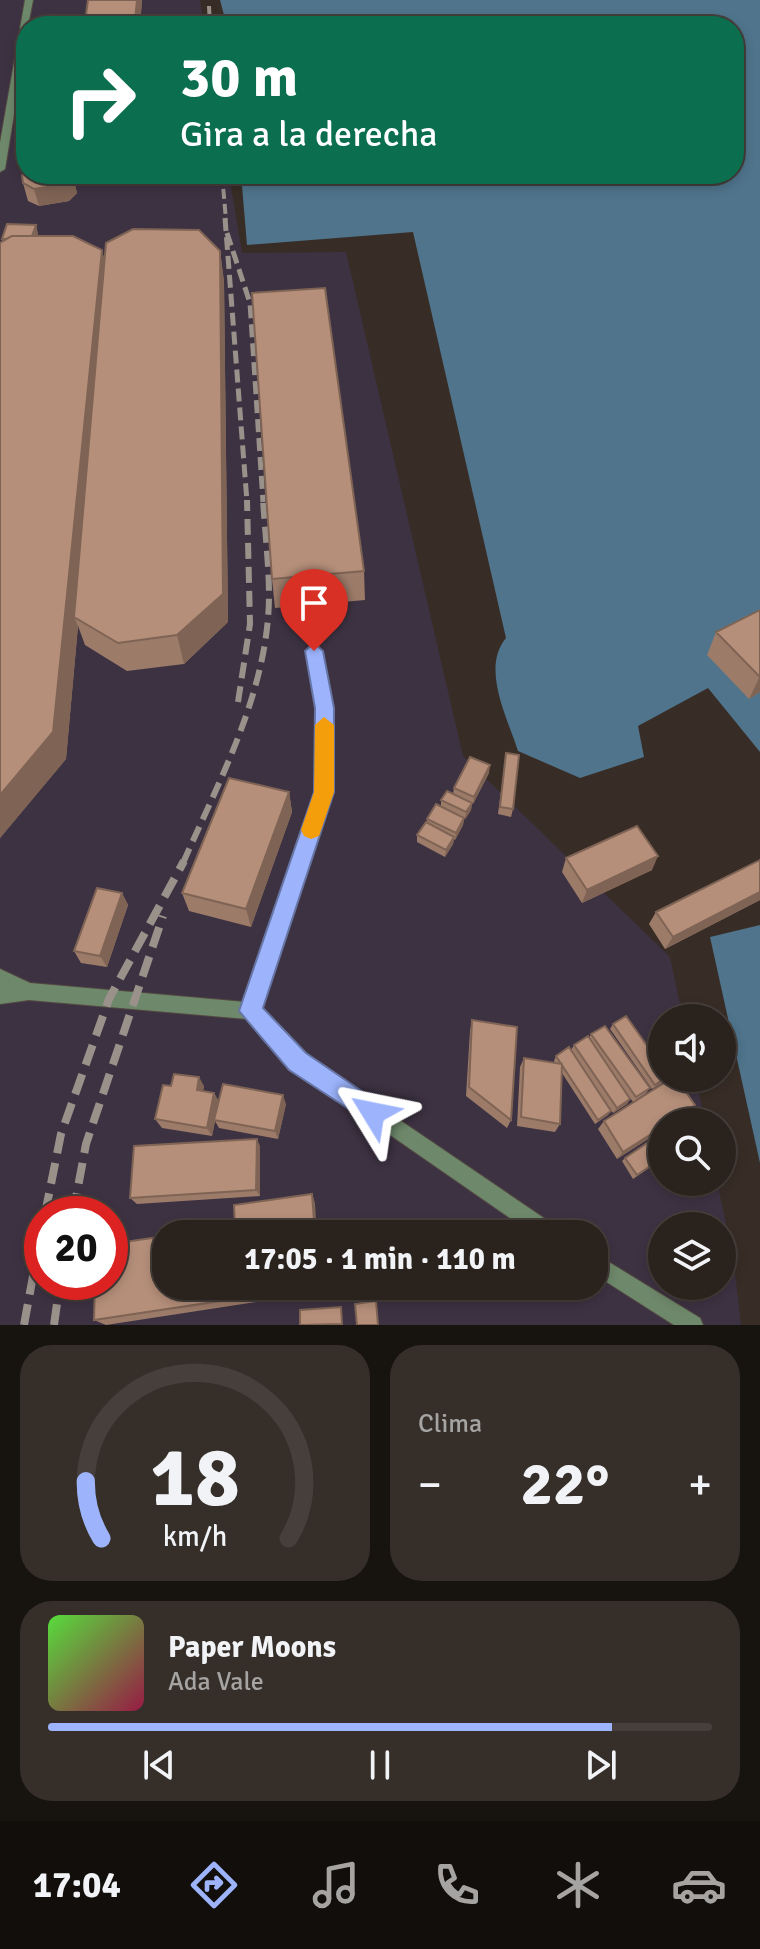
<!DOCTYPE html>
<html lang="es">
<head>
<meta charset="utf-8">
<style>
  :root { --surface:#2a221c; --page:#362f29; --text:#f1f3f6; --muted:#a5a4a3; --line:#463f3b; --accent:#9db4fd }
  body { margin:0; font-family:Signika,sans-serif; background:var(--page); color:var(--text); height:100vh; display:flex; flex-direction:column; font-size:30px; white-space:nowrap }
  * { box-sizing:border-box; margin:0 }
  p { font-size:26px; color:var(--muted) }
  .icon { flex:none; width:44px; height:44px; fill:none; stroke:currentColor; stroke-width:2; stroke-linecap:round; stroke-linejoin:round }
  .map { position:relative; height:1325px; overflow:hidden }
  .panel { display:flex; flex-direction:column; gap:20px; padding:20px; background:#17130f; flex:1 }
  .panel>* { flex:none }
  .hud { position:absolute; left:16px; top:16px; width:728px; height:168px; border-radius:32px; box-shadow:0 4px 12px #0003,0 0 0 2px var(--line); background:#0b6e4f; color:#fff; overflow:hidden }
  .controls { position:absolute; left:648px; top:1004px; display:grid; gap:16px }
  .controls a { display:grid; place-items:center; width:88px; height:88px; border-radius:50%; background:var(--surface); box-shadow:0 4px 12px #0003,0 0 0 2px var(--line); font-size:40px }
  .speed { position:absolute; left:24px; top:1196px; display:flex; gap:16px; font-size:40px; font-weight:700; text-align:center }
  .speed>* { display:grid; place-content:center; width:104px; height:104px; border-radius:50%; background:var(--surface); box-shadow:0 4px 12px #0003,0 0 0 2px var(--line); line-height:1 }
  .speed .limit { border:12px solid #d22; background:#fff; color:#111 }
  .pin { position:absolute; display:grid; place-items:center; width:68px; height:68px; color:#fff; margin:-82px -34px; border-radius:50% 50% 50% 0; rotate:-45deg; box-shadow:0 0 8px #0007 }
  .pin .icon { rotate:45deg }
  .me { position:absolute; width:88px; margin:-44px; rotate:305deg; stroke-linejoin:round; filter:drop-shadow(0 0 6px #0008) }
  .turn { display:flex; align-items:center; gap:28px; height:168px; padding:0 32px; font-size:36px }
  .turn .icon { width:104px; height:104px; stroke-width:2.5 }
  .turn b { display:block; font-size:56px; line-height:68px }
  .big { font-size:60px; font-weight:800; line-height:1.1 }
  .panel .card { flex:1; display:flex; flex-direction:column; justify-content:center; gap:12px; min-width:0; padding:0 28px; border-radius:32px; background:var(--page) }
  .panel .dial { align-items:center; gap:0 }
  .dial svg { height:208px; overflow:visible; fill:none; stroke:var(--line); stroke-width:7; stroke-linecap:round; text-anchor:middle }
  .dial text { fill:var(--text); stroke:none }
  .song { display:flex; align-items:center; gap:24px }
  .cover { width:96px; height:96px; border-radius:12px; background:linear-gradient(135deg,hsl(110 70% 55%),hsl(340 70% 35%)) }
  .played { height:8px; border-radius:4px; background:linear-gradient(90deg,var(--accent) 85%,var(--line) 85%) }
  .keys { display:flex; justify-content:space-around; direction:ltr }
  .heat { display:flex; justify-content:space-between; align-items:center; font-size:44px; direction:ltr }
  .panel .tiles { flex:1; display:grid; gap:20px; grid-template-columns:1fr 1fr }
  .card:last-child { grid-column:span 2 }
  .trip { position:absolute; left:152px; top:1220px; width:456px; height:80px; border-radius:32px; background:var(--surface); box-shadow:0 4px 12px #0003,0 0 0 2px var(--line); font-weight:800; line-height:80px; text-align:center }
  .tabs { display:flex; height:128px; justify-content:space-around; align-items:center; background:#110e0b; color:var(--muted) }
  .tabs .icon { width:56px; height:56px }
  .tabs .selected { color:var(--accent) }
  .tabs b { font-size:36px; color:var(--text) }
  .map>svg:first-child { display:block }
  .industrial { fill:#3d3242; fill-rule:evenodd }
  .water { fill:#4f748b }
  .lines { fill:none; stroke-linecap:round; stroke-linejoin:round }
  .service-casing { stroke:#544a43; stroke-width:2 }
  .service { fill:#6e886b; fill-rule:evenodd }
  .rail-far3 { stroke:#9a918b; stroke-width:4; stroke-dasharray:10 5; stroke-linecap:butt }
  .rail-far2 { stroke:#9a918b; stroke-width:5; stroke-dasharray:13 6; stroke-linecap:butt }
  .rail-far1 { stroke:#9a918b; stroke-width:6; stroke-dasharray:16 8; stroke-linecap:butt }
  .rail { stroke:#9a918b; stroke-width:8; stroke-dasharray:21 10; stroke-linecap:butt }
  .wall { fill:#9c7b69 }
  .shaded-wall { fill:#7f6455 }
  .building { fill:#b58f7a; stroke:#7f6455; stroke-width:2 }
  .route { fill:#9db4fd; stroke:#6675a4; stroke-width:2 }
  .slow { fill:#f59e0b }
</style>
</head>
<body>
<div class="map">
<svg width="760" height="1325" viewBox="0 0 760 1325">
  <rect width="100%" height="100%" fill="#382d26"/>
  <!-- industrial -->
  <path class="industrial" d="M0,0H200L204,26H26V174H229L242,253L346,252L463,756L670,957L683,1018H662V1078H696L705,1122H662V1182H717L733,1256L741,1325H0ZM42,1214H110V1282H42ZM662,1226H722V1286H662ZM166,1234H594V1286H166Z"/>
  <!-- water -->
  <path class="water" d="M220,0H760V752L708,688L638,726L644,757L580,778L518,751C507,717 481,668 506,638L413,232L247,245L241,174H734V26H227Z
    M760,925V1163L710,937Z"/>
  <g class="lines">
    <!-- service casing -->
    <g class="service-casing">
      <path id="service" d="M25,0H33L28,26H26V41L5,169L0,172V143Z
        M314,645L319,647L321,651L331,708L332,792L261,1008L304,1055L557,1227L560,1234H533L292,1067L247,1019L29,1000L0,1004V969L30,983L245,1002L316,792L317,708L307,651L309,647Z
        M594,1253L700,1318L703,1325H674L594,1274Z"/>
    </g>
    <!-- service -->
    <use href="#service" class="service"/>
    <!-- rail-far3 -->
    <path class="rail-far3" d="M209,6L210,26
      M222,174L226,220"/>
    <!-- rail-far2 -->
    <path class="rail-far2" d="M225,218L247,502
      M227,233L250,303L263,502"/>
    <!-- rail-far1 -->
    <path class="rail-far1" d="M238,702L250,624L247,500
      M183,863C220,779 268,691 269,597C269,565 265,532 263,500"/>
    <!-- rail -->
    <path class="rail" d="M45,1214L61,1134L109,999L184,861
      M73,1214L86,1144L163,916
      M24,1325L42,1227
      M54,1325L60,1282"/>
  </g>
  <!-- wall -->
  <path class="wall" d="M88,0H142L140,26H85Z
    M72,174L77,193L69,201L39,206L28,201L23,183Z
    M118,174H163L134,181L121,177Z
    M36,225L38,236L102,250L105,263L220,251L224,282L228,622L184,664L127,671L85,645L78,626L66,759L0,838V243L2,242V239Z
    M364,571L365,600L275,608L272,579Z
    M760,610V692L749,699L707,655L716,632Z
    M505,761L513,809L511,817L498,814Z
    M489,773L473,804L472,803L471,810L464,819L463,825L455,840L454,839L453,844L445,857L417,842V835L427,822V819L441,806V800L453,794L454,788Z
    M289,792L292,812L251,927L189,911L182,893Z
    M566,858L652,870L582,903L562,872Z
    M760,860V900L665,949L649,924L656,912Z
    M122,893L128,905L107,967L81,963L74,951Z
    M472,1020L511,1120L507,1128L466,1096L470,1031Z
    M613,1024L662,1078H667L665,1081L652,1089L610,1029Z
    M591,1034L650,1088L646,1093L633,1102L613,1074L630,1099L627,1104L613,1113L571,1050L574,1045L589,1039Z
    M556,1056L611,1111L608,1115L595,1124L562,1073L560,1124L555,1132L517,1126L520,1067L524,1058L555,1063L554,1061Z
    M171,1086H204L203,1091L214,1093L219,1102L286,1104L278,1139L219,1128L215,1121L212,1136L162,1128L155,1119Z
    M687,1114L617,1159L598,1129L604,1121Z
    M662,1133V1159L633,1179L622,1161L625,1158Z
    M260,1146V1196L137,1204L130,1198Z
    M322,1286V1292L106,1325L94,1320Z"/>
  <!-- shaded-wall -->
  <path class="shaded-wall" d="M137,0H142L140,26H136L135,20Z
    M133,174H163L134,181Z
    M73,176L77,193L69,201L39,206L34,189Z
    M36,225L38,234L33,249L30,240Z
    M102,250L109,281L74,617L78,626L66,759L0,838V795Z
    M220,251L224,282L228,622L184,664L177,635Z
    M760,676V692L749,699Z
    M490,765L489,773L473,804L474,797Z
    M289,792L292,812L251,927L246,909Z
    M472,803L471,810L465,820L466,812Z
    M464,818L463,825L455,840L456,833Z
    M454,837L453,844L445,857L446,850Z
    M658,856L652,870L582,903L587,890Z
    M760,892V900L665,949L673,937Z
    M122,893L128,905L107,967L100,956Z
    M199,1077L204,1086L201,1099L197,1090Z
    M214,1093L219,1102L212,1136L207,1128Z
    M283,1095L286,1104L278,1139L275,1131Z
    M630,1099L627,1104L613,1113L617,1108Z
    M695,1105L687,1114L674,1122H669Z
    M662,1127V1130L617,1159L623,1152Z
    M257,1139L260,1146V1196L256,1190Z
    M312,1194L315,1203L317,1234H315Z"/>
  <!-- building -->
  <path class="building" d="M88,0H137L135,20L85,22Z
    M120,23V26H85V24Z
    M26,171V174H72L73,176L65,184L34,189L23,183L22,175Z
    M7,224L36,225L32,236H12L6,239H2Z
    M133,229L199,230L220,251L223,594L177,635L118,643L74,617L106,243Z
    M12,236H73L102,250L53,732L0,795V243Z
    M325,288L364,571L272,579L252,293Z
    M760,610V677L716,632Z
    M506,753L519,755L513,809L500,807Z
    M470,757L490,765L474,797L454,788Z
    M229,778L289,792L246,909L182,893Z
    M447,791L472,803L466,812L441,800Z
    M436,804L464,818L456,833L427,819Z
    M426,822L454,837L446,850L417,835Z
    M637,826L658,856L587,890L566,858Z
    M760,860V892L673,937L656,912Z
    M97,888L122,893L100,956L74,951Z
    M626,1016L662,1067V1078H665L655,1085L613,1024Z
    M472,1020L517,1027L511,1120L469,1087Z
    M605,1026L650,1088L636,1097L591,1034Z
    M588,1036L630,1099L617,1108L574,1045Z
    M569,1047L611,1111L598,1120L556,1056Z
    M524,1058L562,1064L560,1124L521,1117Z
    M174,1074L199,1077L197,1090L214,1093L207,1128L155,1119L163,1085L171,1086Z
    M672,1078H676L695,1105L669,1122H662V1127L623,1152L604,1121Z
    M223,1084L283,1095L275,1131L214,1120Z
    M694,1111L701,1122H678Z
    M662,1133V1158L637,1175L625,1158Z
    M257,1139L256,1190L130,1198L134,1146Z
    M312,1194L315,1234H184L235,1227L234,1205Z
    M166,1236V1286H320L94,1320L95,1282H110V1244Z
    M376,1301L378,1325H357L355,1304Z
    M341,1307L342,1324L300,1325V1310Z"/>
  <!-- route -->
  <path class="route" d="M314,643L323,651L334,708V792L263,1008L306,1053L382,1105L385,1113L382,1122L373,1125L289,1070L239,1011L314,792L315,708L305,651Z"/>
  <!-- slow -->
  <path class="slow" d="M324,717L334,725V792L319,836L311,839L304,836L301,830L314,792L315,725Z"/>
</svg>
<div class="controls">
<a><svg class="icon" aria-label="sound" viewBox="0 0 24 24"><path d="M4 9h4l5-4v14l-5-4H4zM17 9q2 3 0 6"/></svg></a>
<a><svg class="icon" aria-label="search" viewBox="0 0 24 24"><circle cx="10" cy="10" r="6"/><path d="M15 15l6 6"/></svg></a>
<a><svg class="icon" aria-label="layers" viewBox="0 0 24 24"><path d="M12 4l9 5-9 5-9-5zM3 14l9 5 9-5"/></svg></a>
</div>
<div class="speed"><div class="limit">20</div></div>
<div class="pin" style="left:314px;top:651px;background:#d93025"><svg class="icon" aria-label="arrive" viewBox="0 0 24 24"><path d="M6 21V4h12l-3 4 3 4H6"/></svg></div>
<svg class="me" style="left:373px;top:1113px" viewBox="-20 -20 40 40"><path d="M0-17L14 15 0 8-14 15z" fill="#9db4fd" stroke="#fff" stroke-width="4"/></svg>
<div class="trip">17:05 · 1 min · 110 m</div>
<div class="hud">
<div class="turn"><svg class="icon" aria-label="right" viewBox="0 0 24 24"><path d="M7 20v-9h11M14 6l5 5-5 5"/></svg><div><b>30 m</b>Gira a la derecha</div></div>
</div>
</div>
<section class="panel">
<div class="tiles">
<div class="card dial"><svg viewBox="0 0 100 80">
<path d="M14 69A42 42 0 1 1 86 69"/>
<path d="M14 69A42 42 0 0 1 8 47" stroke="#9db4fd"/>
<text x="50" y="56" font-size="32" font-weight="700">18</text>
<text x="50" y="72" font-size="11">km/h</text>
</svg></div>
<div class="card"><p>Clima</p>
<div class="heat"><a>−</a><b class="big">22°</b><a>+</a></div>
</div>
<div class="card">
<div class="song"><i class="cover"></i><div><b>Paper Moons</b><p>Ada Vale</p></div></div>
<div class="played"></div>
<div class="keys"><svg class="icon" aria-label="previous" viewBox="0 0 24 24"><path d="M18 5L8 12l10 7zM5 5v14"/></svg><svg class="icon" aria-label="pause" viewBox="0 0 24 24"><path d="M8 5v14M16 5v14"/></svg><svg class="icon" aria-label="next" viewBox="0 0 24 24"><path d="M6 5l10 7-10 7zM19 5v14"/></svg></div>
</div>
</div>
</section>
<nav class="tabs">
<b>17:04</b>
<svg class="icon selected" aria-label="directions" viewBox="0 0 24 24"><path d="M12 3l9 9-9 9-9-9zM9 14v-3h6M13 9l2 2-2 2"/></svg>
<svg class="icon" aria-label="music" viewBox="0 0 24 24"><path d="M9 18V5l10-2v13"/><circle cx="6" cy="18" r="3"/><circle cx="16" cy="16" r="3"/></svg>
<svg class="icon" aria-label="phone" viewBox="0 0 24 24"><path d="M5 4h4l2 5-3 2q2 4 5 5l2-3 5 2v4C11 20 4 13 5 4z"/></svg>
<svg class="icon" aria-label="climate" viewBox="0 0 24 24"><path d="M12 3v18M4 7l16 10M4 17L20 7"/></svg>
<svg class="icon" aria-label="car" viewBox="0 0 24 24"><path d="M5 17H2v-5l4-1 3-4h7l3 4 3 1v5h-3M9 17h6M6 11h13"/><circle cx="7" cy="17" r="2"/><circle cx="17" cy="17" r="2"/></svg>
</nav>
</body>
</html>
